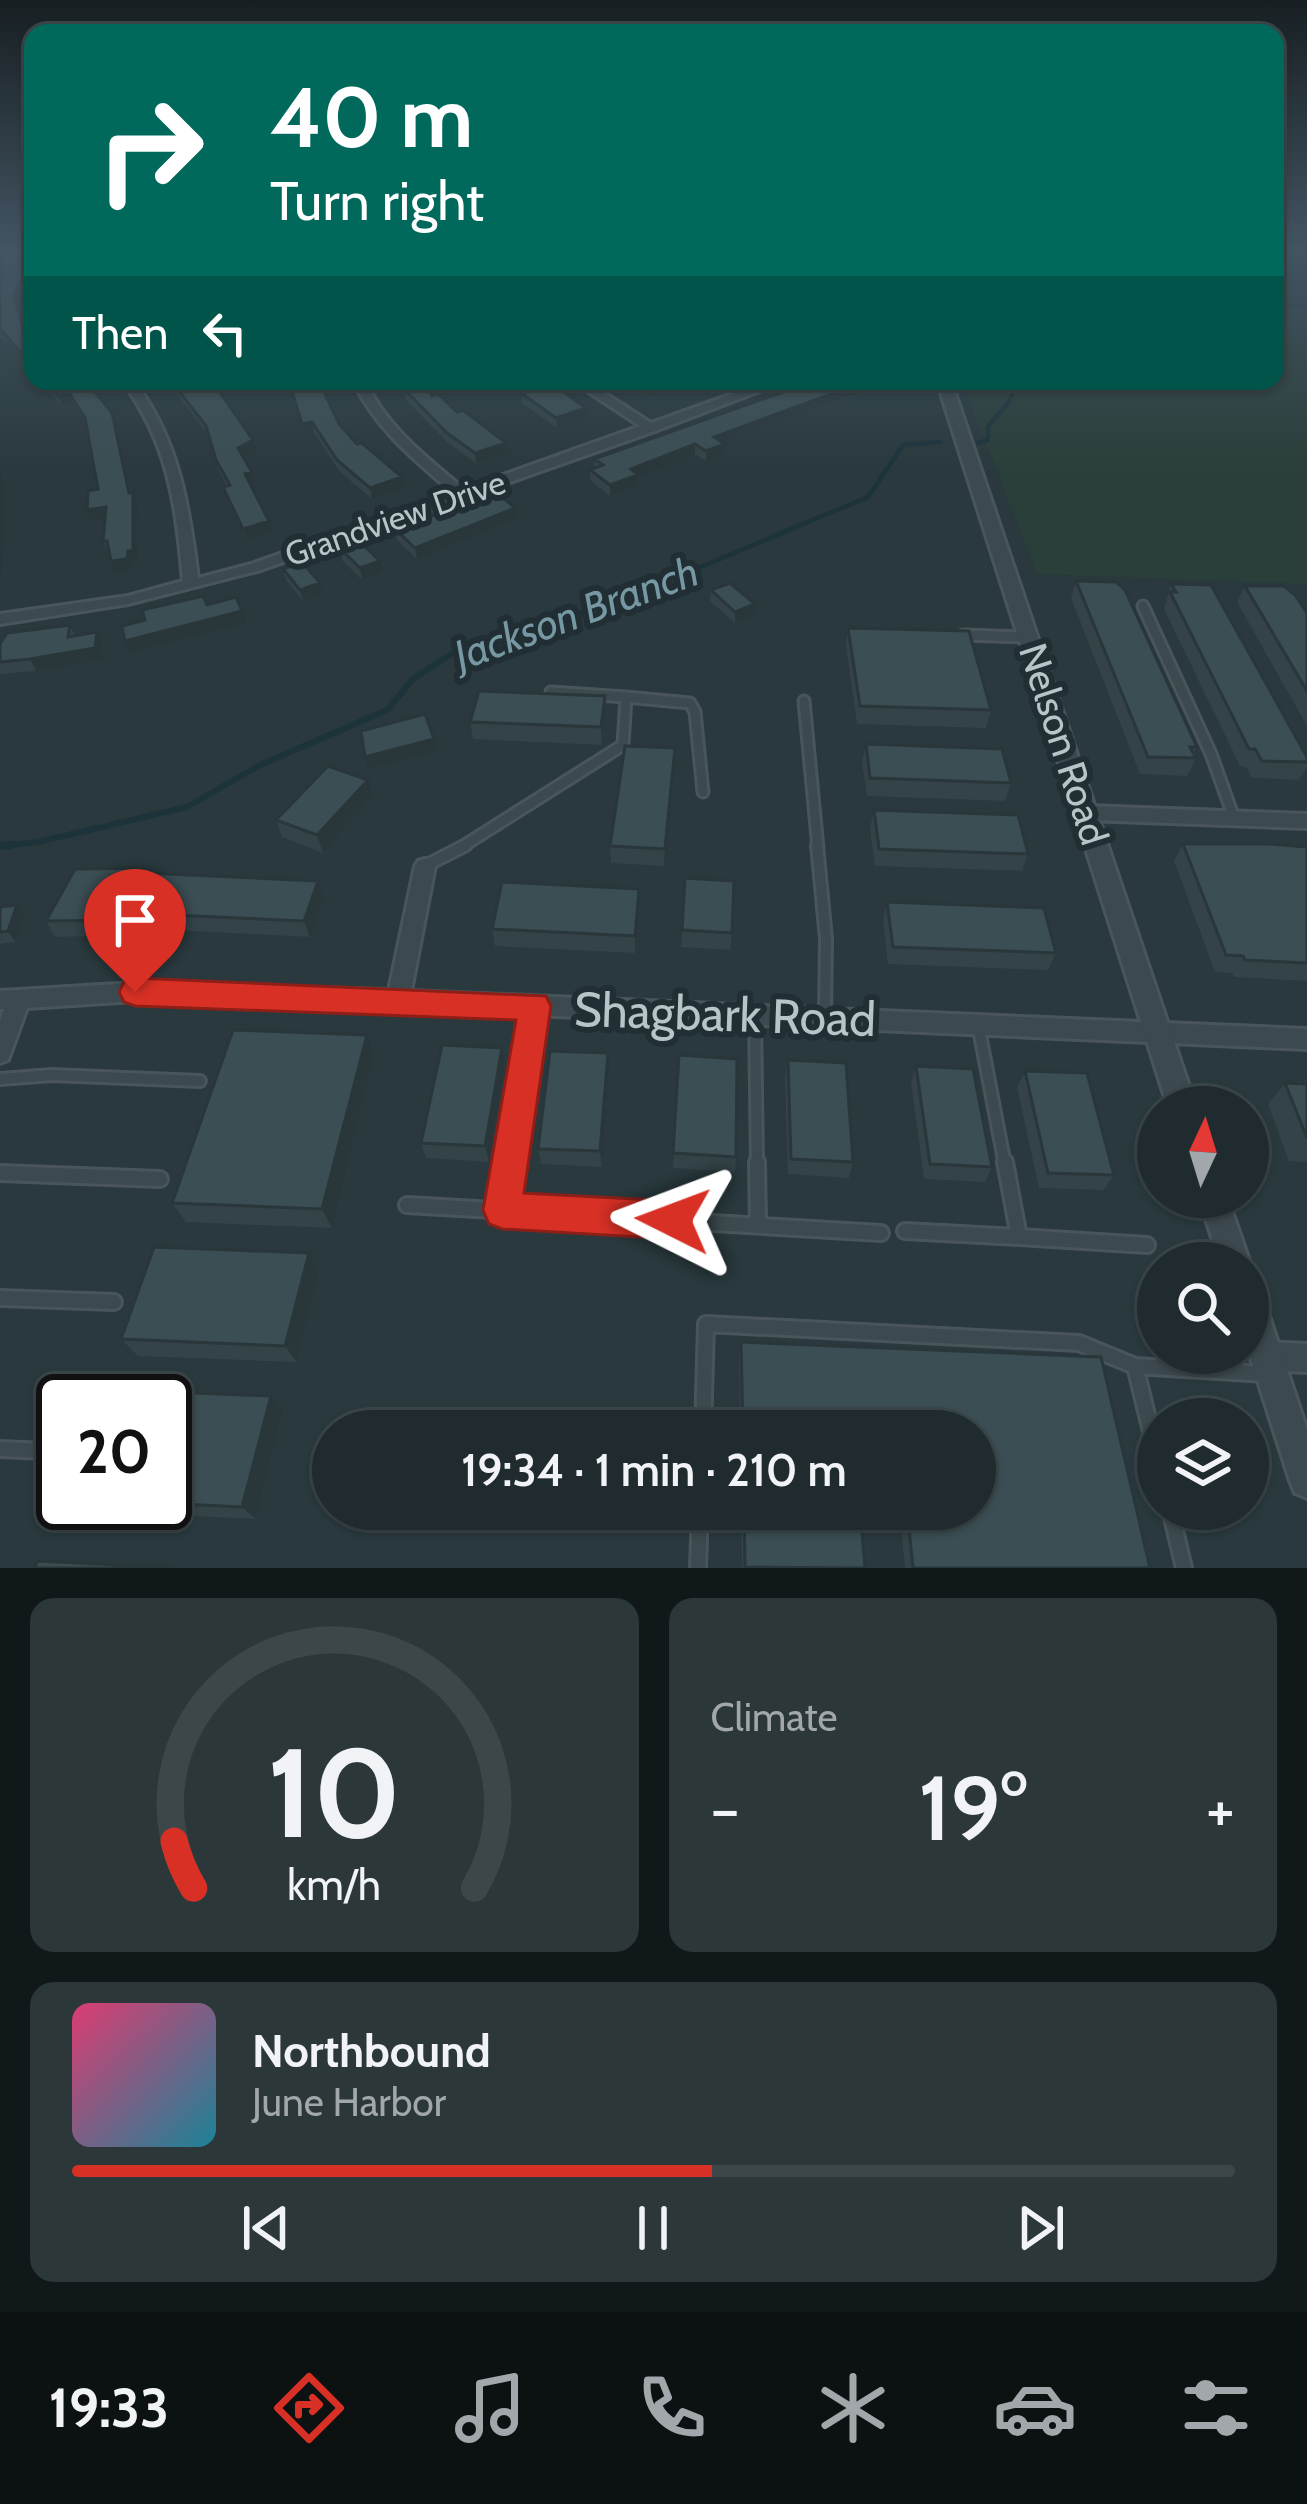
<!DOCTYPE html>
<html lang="en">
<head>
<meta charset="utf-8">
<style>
  :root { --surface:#1f2b2e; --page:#2c373a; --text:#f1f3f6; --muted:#a1a7aa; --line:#3c474a; --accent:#d93025 }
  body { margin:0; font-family:Cabin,sans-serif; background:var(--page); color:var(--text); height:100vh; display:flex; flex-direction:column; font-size:45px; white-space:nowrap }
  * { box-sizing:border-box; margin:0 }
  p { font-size:39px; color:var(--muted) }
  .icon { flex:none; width:66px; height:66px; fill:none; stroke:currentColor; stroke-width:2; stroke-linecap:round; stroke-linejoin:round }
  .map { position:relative; height:1568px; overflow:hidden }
  .sheet { display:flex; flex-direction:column; gap:30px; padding:30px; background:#111819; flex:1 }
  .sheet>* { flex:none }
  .banner { position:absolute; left:24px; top:24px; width:1260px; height:366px; border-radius:24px; box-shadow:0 3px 9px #0004,0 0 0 3px var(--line); background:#00695c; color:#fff; overflow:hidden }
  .needle { width:78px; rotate:4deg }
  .tools { position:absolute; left:1137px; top:1086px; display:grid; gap:24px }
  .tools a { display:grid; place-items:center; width:132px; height:132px; border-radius:50%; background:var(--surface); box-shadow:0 3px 9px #0004,0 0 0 3px var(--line); font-size:60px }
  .speed { position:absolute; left:36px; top:1374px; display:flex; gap:24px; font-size:60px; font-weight:700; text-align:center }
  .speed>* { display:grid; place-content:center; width:156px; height:156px; border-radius:50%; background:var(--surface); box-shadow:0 3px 9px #0004,0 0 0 3px var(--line); line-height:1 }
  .speed .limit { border:6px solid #111; border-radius:18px; background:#fff; color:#111 }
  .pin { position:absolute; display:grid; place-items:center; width:102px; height:102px; color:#fff; margin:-123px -51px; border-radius:50% 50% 50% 0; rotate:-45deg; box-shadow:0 0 12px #0007 }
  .pin .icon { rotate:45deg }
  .me { position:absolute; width:132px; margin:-66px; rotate:273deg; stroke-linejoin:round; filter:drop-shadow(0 0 9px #0008) }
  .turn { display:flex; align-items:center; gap:42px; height:252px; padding:0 48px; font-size:54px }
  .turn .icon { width:156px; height:156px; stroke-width:2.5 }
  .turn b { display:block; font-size:84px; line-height:102px }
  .then { display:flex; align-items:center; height:114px; padding:0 48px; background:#0003; gap:24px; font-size:45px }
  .big { font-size:90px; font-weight:600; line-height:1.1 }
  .sheet .card { flex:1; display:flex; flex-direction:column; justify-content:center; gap:18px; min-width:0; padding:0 42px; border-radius:24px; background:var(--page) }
  .sheet .dial { align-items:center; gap:0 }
  .dial svg { height:312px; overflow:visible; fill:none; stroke:var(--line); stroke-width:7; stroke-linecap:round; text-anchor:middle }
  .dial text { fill:var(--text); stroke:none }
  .song { display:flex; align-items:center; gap:36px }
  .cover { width:144px; height:144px; border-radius:18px; background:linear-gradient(135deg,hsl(340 70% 55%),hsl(190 70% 35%)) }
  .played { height:12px; border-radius:6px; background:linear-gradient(90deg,var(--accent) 55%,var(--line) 55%) }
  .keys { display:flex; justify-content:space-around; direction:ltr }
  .heat { display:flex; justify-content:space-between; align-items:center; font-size:66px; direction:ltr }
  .sheet .tiles { flex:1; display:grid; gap:30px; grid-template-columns:1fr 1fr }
  .card:last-child { grid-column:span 2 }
  .trip { position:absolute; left:312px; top:1410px; width:684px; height:120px; border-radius:60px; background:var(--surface); box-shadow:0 3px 9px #0004,0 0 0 3px var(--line); font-weight:600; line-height:120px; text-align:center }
  .menu { display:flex; height:192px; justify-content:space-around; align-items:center; background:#0c1112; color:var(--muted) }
  .menu .icon { width:84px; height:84px }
  .menu .active { color:var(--accent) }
  .menu b { font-size:54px; color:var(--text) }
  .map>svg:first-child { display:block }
  .green { fill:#2a3e3a }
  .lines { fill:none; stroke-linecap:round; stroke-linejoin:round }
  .stream-far3 { stroke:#1d333a; stroke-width:3 }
  .stream-far2 { stroke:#1d333a; stroke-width:4.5 }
  .stream-far1 { stroke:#1d333a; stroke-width:6 }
  .stream { stroke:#1d333a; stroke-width:8 }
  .service-far2-casing { stroke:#49555a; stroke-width:15 }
  .service-far1-casing { stroke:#49555a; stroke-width:16 }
  .service-casing { stroke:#49555a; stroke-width:20 }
  .minor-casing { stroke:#49555a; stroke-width:6 }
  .tertiary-casing { stroke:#49555a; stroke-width:6 }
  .service-far2 { stroke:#3c494e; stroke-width:9 }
  .service-far1 { stroke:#3c494e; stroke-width:10 }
  .service { stroke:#3c494e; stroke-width:14 }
  .minor { fill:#3c494e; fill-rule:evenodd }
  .tertiary { fill:#3c494e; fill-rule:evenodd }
  .wall { fill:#334347 }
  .shaded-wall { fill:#29373a }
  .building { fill:#3b4e53; stroke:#29373a; stroke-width:3 }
  .route { fill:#d93025; stroke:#8d1f18; stroke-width:3 }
  .labels { text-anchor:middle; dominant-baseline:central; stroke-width:12; stroke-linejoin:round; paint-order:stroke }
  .far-street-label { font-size:33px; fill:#b9c4c8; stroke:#212e33 }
  .street-label { font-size:39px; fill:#b9c4c8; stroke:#212e33 }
  .water-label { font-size:42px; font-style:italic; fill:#7698a3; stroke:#212e33 }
  .near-street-label { font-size:48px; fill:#b9c4c8; stroke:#212e33 }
</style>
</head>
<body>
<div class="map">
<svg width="1307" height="1568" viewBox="0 0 1307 1568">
  <rect width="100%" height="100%" fill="#29393d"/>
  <!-- green -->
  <path class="green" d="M1275,302H1307V584L1037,574L962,381H1275Z"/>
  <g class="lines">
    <!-- stream-far3 -->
    <path class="stream-far3" d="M1275,303L1307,306
      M1006,405L1020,381"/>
    <!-- stream-far2 -->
    <path class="stream-far2" d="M978,443L988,440V426L1009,402
      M624,599L868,497L903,445L941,442"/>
    <!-- stream-far1 -->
    <path class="stream-far1" d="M0,846L38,842L187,807L260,765L387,710L413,679L465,645L539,629L631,596"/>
    <!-- stream -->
    <path class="stream" d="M0,846L11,845"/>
    <!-- service-far2 casing -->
    <g class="service-far2-casing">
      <path id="service-far2" d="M1143,606L1211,754L1234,818
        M963,635L1029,637
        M551,692L626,697
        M804,701L818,848
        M460,848L623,745L626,697L690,703L695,712L703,792"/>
    </g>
    <!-- service-far1 casing -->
    <g class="service-far1-casing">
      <path id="service-far1" d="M817,845L826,939L825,1017
        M425,866L466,845
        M755,1015L757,1165
        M978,1024L1005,1165
        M0,1079L52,1075L200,1081
        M509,1165L534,1006"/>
    </g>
    <!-- service casing -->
    <g class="service-casing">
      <path id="service" d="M757,1162L758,1225
        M0,1173L160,1179
        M407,1205L881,1233
        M502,1210L510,1162
        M905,1231L1019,1237L1005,1162
        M1019,1237L1147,1245
        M0,1298L114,1302
        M1135,1366L1158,1460
        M703,1431L706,1324L1079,1343L1135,1366L1267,1374
        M0,1449L46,1451
        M1170,1509L1184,1568
        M698,1568L700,1509"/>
    </g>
    <!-- minor casing -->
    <g class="minor-casing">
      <path id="minor" d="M122,381H134C179,440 189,506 198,578L251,564L453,493C413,459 376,429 353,381H365C387,427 425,456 464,489L640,426L572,381H586L651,423L769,381H786L655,431L261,570L128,604L0,624V614L128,596L183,581C176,505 169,444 122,381Z
        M1088,806L1307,814V828L1088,820L1079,813Z
        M425,859L432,861L435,866L411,991L1307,1029V1049L236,1002L135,1001L27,1008L8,1060L0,1063V1021L4,1009H0V991L135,983L389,990L415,866L418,861Z
        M1266,1342L1307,1344V1372L1266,1370L1256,1366L1252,1356L1256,1346Z"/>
    </g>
    <!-- tertiary casing -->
    <g class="tertiary-casing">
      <path id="tertiary" d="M937,381H951L1196,1107H1168Z
        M1199,1197H1227L1250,1263L1248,1268V1263H1220Z
        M1248,1285L1259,1290L1264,1301L1307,1430V1498L1295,1493L1290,1481L1248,1350Z"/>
    </g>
    <!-- service-far2 -->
    <use href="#service-far2" class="service-far2"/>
    <!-- service-far1 -->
    <use href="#service-far1" class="service-far1"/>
    <!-- service -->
    <use href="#service" class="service"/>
    <!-- minor -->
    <use href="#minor" class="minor"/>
    <!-- tertiary -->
    <use href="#tertiary" class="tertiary"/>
  </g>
  <!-- wall -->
  <path class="wall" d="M29,252L33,268L18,305L25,331H33V371L8,341L0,338V278L2,279Z
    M41,381H87L115,423L131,493H133L137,504L138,562L132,563V570L116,573L109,553L103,542L105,519L91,521L87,510L98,489L86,424L73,403L62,406Z
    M167,381H212L253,440L256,450L243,457L252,472L255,483L250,484L269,521L272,532L247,540L227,498L223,487L227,486L219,471L209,436Z
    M288,381L339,424L357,444L402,477L404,488L372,499L339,471L314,432L304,434Z
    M399,381H426L432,396L506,443L507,453L476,463L448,443L406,400Z
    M511,381H549L586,418L557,428L522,403V393Z
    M622,381H667V390L647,396Z
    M891,382L724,443V454L706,461L695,454L638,477V485L610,496L590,480V470L595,468L594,459Z
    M516,519L417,559L397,540L395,529Z
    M340,548L382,572L362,580L342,560Z
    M283,569L320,583L323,594L303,601L286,580Z
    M1076,581L1197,747L1193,754L1196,758L1187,776L1140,774L1071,598Z
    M1171,584L1307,757V767L1299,780L1252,778L1246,767L1240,766L1164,609Z
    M1245,586L1307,613V726L1237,602Z
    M711,590L754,616L735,623L710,601Z
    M70,625L75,636L102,644L101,660L36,671L0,674V644Z
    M848,628L991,710L986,728L857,724L846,645Z
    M606,713L602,745L473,739L470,722Z
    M866,744L1011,783L1005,801L867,796L862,762Z
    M675,748L664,866L611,863L610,846Z
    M372,797L323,853L282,837L276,820Z
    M874,810L1028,854L1022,871L875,866L870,828Z
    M1183,844L1307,847V981L1234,977L1232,973L1215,972L1174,861Z
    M153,873L318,881L324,897L310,937L137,928L134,935L55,937L46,921Z
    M685,878L732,933L730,950L681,947Z
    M887,902L1056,953L1048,970L888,964L883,919Z
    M640,906L635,953L495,946L492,929Z
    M0,907L25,917L15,942L0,944Z
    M679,1055L736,1157L735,1172L673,1168Z
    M374,1056L332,1228L186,1222L172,1203Z
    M788,1060L853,1162L849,1178L788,1174L785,1076Z
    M505,1065L489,1162L426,1158L421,1143Z
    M916,1066L992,1167L985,1182L924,1179L911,1082Z
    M609,1069L602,1167L541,1164L538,1149Z
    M1025,1071L1114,1175L1104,1190L1039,1188L1017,1087Z
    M1302,1079H1307V1162L1289,1161L1268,1104L1285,1083L1298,1084Z
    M319,1272L297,1362L138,1356L121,1339Z
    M741,1342L1101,1357L1150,1568H905L899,1509H975V1431H740L739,1354Z
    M283,1411L256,1519L82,1511L69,1503H165Z
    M741,1509H860L865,1568H742Z"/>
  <!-- shaded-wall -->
  <path class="shaded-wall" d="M27,251L33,268L18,305L28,341L14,296Z
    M663,381H667V390L647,396V386Z
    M867,381H891L713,447L714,437Z
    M69,393L73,403L62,406L58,396Z
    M586,408V418L557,428L556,418Z
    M112,413L133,503V493L137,504L138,562L132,563V570L116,573L111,561L128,551L129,493Z
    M312,422L314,432L304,434L302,424Z
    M253,440L256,450L241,459L238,448Z
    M506,443L507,453L476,463L475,453Z
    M695,444V454L638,477V485L610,496V485L631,469Z
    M725,444L724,454L706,461V451Z
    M0,471L4,485L2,571L0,578Z
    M252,472L255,483L248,484L245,474Z
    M402,477L404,488L372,499L370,488Z
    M106,507L110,518L91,521L87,510Z
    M515,508L516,519L417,559L415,548Z
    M269,521L272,532L247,540L243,529Z
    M380,561L382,572L362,580L360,568Z
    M320,583L323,594L303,601L300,590Z
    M755,604L754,616L735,623V612Z
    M242,611L246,623L130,652L125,641Z
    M97,632L102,644L101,660L36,671L30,659Z
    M605,696L606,713L602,745L601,727Z
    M434,739L437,751L368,769L365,757Z
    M675,748L674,766L664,866L665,849Z
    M368,780L372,797L323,853L317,835Z
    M318,881L324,897L310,937L304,921Z
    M639,889L640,906L635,953V936Z
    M17,905L25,917L15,942L8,931Z
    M129,913L137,928L134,935L125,920Z
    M367,1035L374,1056L332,1228L322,1209Z
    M502,1048L505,1065L489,1162L485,1146Z
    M608,1053L609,1069L602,1167L600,1151Z
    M309,1253L319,1272L297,1362L285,1346Z
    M271,1396L283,1411L256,1519L242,1507Z"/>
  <!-- building -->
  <path class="building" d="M0,251H27L29,259L14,296L24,331L32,329L33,331V366L0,329V278L2,279Z
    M46,381H87L112,413L129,493H133V551H128L127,559L111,561L107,541L103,542L106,507L87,510L88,491L98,489L85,418L69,393L58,396Z
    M171,381H212L253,440L238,448L252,472L245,474L269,521L243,529L223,487L230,485L216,460L206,426Z
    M289,381H319L339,424L357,444L362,443L402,477L370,488L337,460L312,422L302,424Z
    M401,381H426L432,396L438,394L457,412L463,410L506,443L475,453L447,433L404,389Z
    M520,381H549L586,408L556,418L521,393L528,391Z
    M639,381H663L647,386Z
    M814,381H867L714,437L725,444L706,451L695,444L631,469L638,475L610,485L590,470L603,465L594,459Z
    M497,493L515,508L415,548L395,529Z
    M359,541L380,561L360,568L340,548Z
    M302,562L320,583L300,590L283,569Z
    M1076,581L1116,582L1125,590L1197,747H1190L1196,758L1148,757Z
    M730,583L755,604L735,612L711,590Z
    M1171,584L1211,585L1307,757V762L1262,761L1255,749H1249L1170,592H1176Z
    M1245,586H1284L1295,595L1307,613V691Z
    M203,596L207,605L236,597L242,611L125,641L122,626L145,620L142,610Z
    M70,625L68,637L97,632L95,648L30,659L0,662V644L7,633Z
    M848,628L969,631L991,710L860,706Z
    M479,691L605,696L601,727L470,722Z
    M425,714L434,739L365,757L361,731Z
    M866,744L1002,749L1011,783L870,778Z
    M625,746L675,748L665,849L610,846Z
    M328,766L368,780L317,835L276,820Z
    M874,810L1018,815L1028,854L879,849Z
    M1183,844H1270L1307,847V963L1245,960L1243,956L1226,955Z
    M151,868L148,873L318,881L304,921L129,913L125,920L46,921L75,869Z
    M685,878L734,881L732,933L682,930Z
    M502,882L639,889L635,936L492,929Z
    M887,902L1044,908L1056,953L893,947Z
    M17,905L8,931L0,932V907Z
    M233,1030L367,1035L322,1209L172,1203Z
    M442,1045L502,1048L485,1146L421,1143Z
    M550,1051L608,1053L600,1151L538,1149Z
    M679,1055L737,1059L736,1157L673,1153Z
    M788,1060L846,1063L853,1162L791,1159Z
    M916,1066L973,1069L992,1167L930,1164Z
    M1025,1071L1087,1073L1114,1175L1048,1173Z
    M1302,1079H1307V1138L1285,1083L1304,1084Z
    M154,1247L309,1253L285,1346L121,1339Z
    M741,1342L1101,1357L1150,1568H913L907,1509H975V1431H743Z
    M101,1389L271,1396L242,1507L161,1503H165V1401H97Z
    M744,1509H860L865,1568L745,1567Z
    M37,1561L179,1568H35Z"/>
  <!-- sky -->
  <linearGradient id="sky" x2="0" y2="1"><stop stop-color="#171f22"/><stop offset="0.53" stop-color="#435462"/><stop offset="1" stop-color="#435462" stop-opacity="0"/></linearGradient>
  <rect width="1307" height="470" fill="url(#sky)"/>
  <!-- route -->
  <path class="route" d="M135,978L546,996L551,1006L524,1193L673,1201L686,1207L692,1220L686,1234L673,1239L502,1229L489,1224L483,1210L516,1020L135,1006L124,1002L119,992L124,982Z"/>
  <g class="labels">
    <!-- far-street labels -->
    <g class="far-street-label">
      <text transform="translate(395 518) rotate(-19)">Grandview Drive</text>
    </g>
    <!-- street labels -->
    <g class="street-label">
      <text transform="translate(1064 744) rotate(72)">Nelson Road</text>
    </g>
    <!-- water labels -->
    <g class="water-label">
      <text transform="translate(576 613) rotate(-20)">Jackson Branch</text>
    </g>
    <!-- near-street labels -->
    <g class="near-street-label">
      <text transform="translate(725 1014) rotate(2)">Shagbark Road</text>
    </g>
  </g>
</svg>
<div class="tools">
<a><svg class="needle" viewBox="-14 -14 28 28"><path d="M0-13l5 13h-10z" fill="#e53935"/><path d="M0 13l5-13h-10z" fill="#a1a7aa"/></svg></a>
<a><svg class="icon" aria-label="search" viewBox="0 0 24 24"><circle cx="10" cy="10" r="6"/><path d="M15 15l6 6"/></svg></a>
<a><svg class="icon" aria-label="layers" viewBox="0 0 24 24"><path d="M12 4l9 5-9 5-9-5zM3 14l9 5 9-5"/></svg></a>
</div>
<div class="speed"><div class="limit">20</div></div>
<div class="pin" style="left:135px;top:992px;background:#d93025"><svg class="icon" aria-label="arrive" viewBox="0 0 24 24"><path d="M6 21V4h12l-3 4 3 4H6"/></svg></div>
<svg class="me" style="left:673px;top:1220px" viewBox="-20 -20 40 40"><path d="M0-17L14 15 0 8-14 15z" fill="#d93025" stroke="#fff" stroke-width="4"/></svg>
<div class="trip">19:34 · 1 min · 210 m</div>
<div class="banner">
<div class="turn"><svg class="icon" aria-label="right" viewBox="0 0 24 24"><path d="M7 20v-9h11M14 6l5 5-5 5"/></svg><div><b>40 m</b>Turn right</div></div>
<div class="then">Then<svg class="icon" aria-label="left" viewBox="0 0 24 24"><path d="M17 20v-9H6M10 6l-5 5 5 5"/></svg></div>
</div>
</div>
<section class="sheet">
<div class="tiles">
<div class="card dial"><svg viewBox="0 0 100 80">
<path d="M14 69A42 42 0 1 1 86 69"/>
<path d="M14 69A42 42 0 0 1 9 57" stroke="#d93025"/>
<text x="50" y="56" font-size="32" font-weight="700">10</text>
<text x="50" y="72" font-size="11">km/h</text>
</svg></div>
<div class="card"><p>Climate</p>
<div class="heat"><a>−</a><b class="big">19°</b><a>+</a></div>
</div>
<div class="card">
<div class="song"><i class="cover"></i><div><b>Northbound</b><p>June Harbor</p></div></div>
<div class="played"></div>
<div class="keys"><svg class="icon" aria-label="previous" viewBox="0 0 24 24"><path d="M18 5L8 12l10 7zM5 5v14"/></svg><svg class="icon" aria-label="pause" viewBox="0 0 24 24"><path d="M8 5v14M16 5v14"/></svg><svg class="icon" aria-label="next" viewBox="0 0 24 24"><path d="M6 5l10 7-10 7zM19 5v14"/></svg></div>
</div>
</div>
</section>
<nav class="menu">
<b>19:33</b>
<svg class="icon active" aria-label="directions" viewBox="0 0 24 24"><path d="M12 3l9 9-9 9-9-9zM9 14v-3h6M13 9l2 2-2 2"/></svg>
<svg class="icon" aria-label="music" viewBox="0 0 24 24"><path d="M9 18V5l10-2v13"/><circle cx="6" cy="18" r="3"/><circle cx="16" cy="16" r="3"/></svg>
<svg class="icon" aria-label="phone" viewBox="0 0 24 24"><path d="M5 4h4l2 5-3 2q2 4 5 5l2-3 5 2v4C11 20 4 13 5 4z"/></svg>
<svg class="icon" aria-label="climate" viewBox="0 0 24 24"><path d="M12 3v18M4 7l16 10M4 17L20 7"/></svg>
<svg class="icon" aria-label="car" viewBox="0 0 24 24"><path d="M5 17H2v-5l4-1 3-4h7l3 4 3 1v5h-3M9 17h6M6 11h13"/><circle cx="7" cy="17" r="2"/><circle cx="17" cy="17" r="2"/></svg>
<svg class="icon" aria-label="filters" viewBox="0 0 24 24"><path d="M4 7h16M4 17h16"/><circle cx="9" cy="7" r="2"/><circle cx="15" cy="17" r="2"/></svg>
</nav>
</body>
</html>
